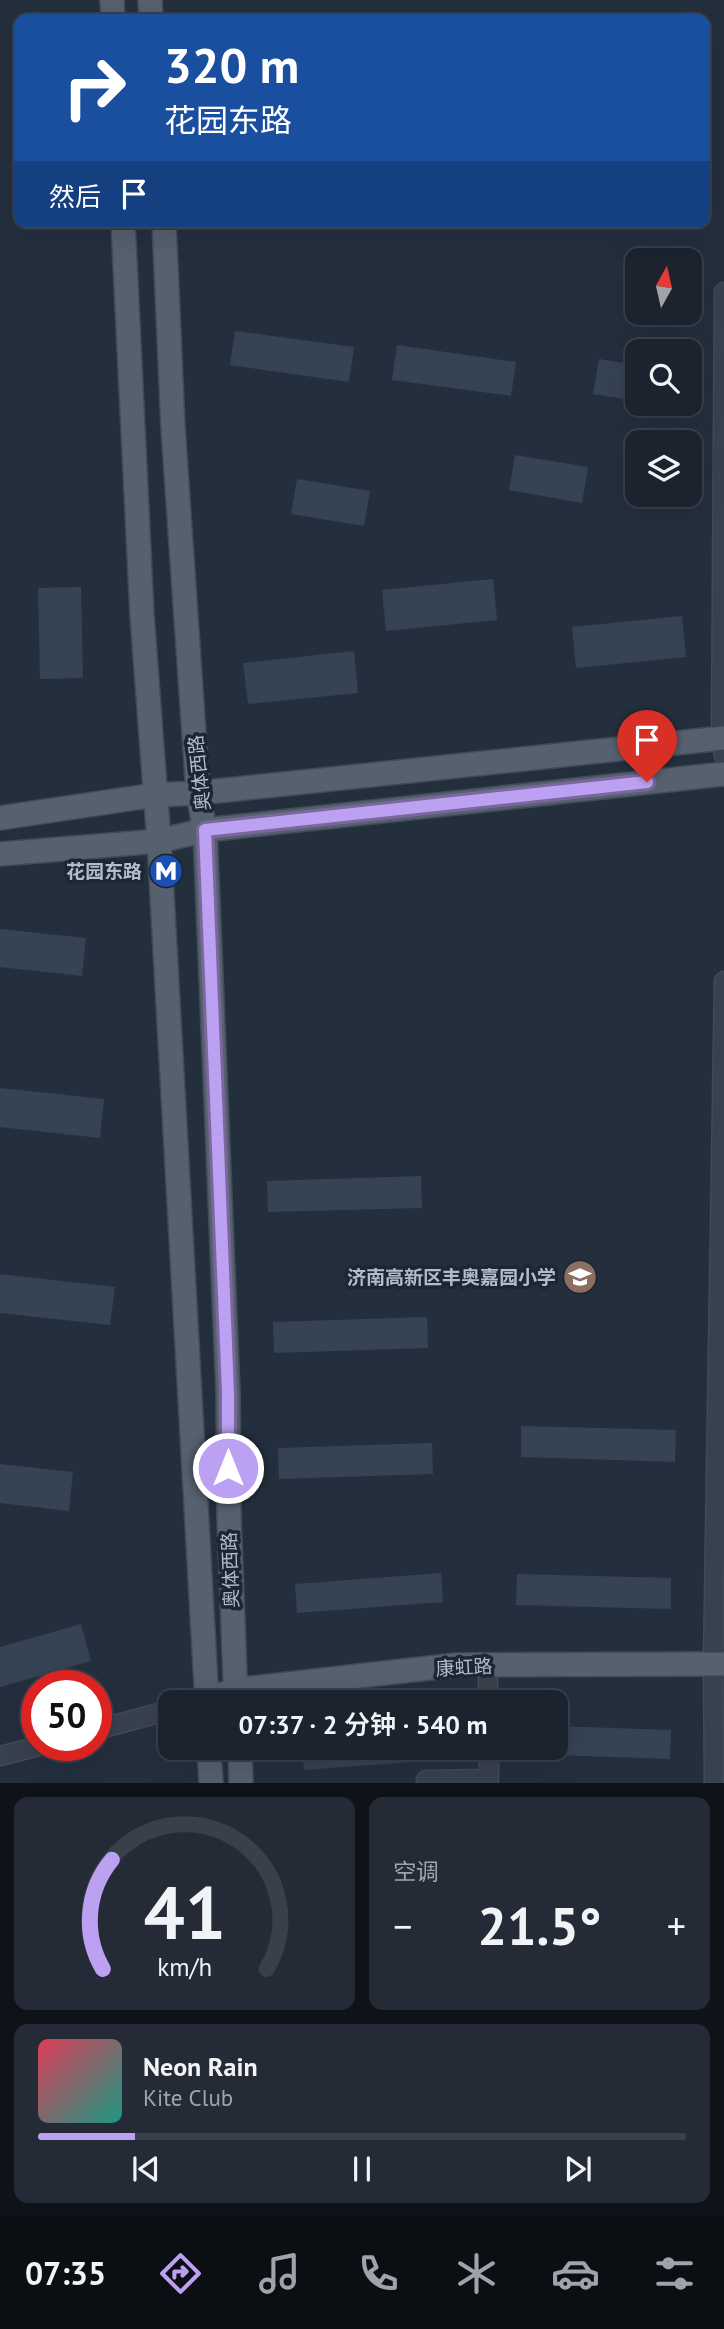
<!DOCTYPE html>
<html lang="zh">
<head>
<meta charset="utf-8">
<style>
  :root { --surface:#1b232e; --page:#242b36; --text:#f1f3f6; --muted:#a0a4aa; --line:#39404a; --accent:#bca0f2 }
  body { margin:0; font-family:"PT Sans","Noto Sans SC",sans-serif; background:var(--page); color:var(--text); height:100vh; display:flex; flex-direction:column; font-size:26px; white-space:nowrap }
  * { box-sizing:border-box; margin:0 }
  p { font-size:23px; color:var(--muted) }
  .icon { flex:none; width:38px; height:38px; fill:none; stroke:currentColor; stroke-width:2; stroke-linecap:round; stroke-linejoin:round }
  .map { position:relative; height:1783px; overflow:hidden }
  .panel { display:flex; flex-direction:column; gap:14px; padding:14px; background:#0f1319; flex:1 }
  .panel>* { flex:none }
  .hud { position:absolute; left:14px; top:14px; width:696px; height:214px; border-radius:14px; box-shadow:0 7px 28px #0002,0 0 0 2px var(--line); background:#1a4fa0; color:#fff; overflow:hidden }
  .needle { width:46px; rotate:8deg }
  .tools { position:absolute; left:625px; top:248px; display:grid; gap:14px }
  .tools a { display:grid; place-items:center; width:77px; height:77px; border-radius:14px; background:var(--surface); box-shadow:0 7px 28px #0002,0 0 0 2px var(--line); font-size:35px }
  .speed { position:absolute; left:21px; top:1670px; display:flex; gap:14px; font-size:35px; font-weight:700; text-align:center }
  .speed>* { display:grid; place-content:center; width:91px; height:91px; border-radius:50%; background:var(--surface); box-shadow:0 7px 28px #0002,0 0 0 2px var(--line); line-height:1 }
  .speed .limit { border:10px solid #d22; background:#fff; color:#111 }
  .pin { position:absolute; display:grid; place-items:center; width:60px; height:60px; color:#fff; margin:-72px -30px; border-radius:50% 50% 50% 0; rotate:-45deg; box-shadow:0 0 7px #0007 }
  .pin .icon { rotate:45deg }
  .me { position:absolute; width:77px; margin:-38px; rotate:0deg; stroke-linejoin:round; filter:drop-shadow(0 0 5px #0008) }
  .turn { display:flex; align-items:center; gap:24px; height:147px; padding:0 35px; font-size:32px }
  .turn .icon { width:91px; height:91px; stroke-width:2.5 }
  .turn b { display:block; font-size:49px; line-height:60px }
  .then { display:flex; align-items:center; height:66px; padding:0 35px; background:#0003; gap:14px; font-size:26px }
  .big { font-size:52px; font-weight:600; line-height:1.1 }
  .panel .tile { flex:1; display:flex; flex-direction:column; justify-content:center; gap:10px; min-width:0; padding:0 24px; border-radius:14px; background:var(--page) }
  .panel .dial { align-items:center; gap:0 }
  .dial svg { height:182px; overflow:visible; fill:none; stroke:var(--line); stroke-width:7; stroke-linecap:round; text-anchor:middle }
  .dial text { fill:var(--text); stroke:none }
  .song { display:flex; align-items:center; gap:21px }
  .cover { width:84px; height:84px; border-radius:10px; background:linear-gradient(135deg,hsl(350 70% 55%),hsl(170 70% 35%)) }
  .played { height:7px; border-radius:4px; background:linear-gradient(90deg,var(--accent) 15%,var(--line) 15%) }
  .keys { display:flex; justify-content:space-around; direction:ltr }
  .heat { display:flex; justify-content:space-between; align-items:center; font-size:38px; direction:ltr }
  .panel .tiles { flex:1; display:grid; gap:14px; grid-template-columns:1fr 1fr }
  .tile:last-child { grid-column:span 2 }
  .trip { position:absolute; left:158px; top:1690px; width:410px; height:70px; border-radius:14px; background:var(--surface); box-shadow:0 7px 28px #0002,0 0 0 2px var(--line); font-weight:600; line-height:70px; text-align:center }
  .dock { display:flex; height:112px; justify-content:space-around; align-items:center; background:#0b0e12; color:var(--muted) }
  .dock .icon { width:49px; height:49px }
  .dock .active { color:var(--accent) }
  .dock b { font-size:32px; color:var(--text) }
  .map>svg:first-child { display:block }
  .building { fill:#364354 }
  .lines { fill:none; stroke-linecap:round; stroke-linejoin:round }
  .minor-casing { stroke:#414a57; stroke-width:21 }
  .major-casing { stroke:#414a57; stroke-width:26 }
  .minor { stroke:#38414e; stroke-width:18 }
  .major { stroke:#56606e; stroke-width:23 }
  .route-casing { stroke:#7a689d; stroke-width:18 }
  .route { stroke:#bca0f2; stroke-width:12 }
  .labels { text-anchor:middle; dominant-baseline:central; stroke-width:7; stroke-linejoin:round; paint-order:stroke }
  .street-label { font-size:19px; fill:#b4bcc9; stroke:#1d2633 }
  .poi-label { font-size:19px; font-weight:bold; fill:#b4bcc9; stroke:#1d2633; text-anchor:end }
</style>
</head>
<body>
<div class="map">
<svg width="724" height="1783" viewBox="0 0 724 1783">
  <rect width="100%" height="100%" fill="#242f3e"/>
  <!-- building -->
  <path class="building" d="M235,331L354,347L349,382L230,365Z
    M397,345L516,362L511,396L392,380Z
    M599,359L637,365V401L593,394Z
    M515,455L588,467L582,503L509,490Z
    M297,479L370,491L364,526L291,514Z
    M493,579L497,620L386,631L382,590Z
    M81,587L83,678L40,679L38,588Z
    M682,616L686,657L576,668L572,627Z
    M354,651L358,693L248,704L243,663Z
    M0,929L86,938L82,976L0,967Z
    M0,1088L104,1099L100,1138L0,1127Z
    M421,1176L422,1208L268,1212L267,1181Z
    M0,1274L115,1287L110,1325L0,1313Z
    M427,1317L428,1348L274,1353L273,1322Z
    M521,1426L676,1430L675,1462L521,1457Z
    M432,1443L433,1474L279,1479L278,1448Z
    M0,1464L73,1472L69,1511L0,1503Z
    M441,1573L443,1602L297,1613L295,1584Z
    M517,1574L671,1578V1609L516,1605Z
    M81,1624L91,1661L0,1687V1647Z
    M555,1726L671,1730L670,1759L523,1754V1748H555Z
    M302,1748H449L450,1759L304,1770Z"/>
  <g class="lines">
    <!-- minor casing -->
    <g class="minor-casing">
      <path id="minor" d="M724,292L721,739L724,756
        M488,1665V1703
        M96,1730L170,1710
        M0,1756L43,1745
        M426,1783V1780L489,1779V1748
        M714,1783L713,1664L724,981"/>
    </g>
    <!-- major casing -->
    <g class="major-casing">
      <path id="major" d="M112,0L113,19
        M150,0L151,19
        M123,222L142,615L159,841L207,1703
        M164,222L173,427L198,793L205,830L228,1393L229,1517L236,1703
        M0,818L155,795L198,793L724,738
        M0,854L159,841L205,830L724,774
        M223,1694L235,1690L456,1665L724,1664
        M209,1748L211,1783
        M240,1748L241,1783"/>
    </g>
    <!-- minor -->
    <use href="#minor" class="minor"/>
    <!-- major -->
    <use href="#major" class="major"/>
  </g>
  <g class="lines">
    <!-- route casing -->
    <g class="route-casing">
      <path id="route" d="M228,1468V1393L205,830L647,782"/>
    </g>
    <!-- route -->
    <use href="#route" class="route"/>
  </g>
  <!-- icons -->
  <defs>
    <g id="metro-disc" transform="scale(1.75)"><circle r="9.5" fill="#1a4fb4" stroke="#1d2633"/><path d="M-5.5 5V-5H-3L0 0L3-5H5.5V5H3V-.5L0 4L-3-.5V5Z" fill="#fff"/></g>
    <g id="school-disc" transform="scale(1.75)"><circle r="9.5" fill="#8d6e63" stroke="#1d2633"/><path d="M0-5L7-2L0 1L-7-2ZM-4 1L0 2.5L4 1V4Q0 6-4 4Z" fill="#fff"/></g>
  </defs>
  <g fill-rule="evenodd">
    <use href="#metro-disc" x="166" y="871"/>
    <use href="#school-disc" x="580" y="1277"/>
  </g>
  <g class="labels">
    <!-- street labels -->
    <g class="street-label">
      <text transform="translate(199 773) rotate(-96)">奥体西路</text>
      <text transform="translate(230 1570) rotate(-92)">奥体西路</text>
      <text transform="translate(464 1667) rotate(-3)">康虹路</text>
    </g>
    <!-- poi labels -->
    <g class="poi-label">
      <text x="142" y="871">花园东路</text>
      <text x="556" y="1277">济南高新区丰奥嘉园小学</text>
    </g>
  </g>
</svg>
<div class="tools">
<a><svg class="needle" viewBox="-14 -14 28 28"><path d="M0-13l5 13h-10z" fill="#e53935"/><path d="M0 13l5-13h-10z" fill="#a0a4aa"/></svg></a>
<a><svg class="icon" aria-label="search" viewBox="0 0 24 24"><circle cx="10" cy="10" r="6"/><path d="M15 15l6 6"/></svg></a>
<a><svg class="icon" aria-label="layers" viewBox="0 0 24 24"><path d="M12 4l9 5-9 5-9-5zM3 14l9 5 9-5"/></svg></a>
</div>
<div class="speed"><div class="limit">50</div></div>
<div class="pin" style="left:647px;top:782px;background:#d93025"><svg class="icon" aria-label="arrive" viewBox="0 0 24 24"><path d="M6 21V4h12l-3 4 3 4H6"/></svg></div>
<svg class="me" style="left:228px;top:1468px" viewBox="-20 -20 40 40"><circle r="17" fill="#bca0f2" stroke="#fff" stroke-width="3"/><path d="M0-11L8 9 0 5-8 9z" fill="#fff"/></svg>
<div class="trip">07:37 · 2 分钟 · 540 m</div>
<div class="hud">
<div class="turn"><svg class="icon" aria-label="right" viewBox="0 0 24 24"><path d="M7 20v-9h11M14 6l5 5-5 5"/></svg><div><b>320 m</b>花园东路</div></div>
<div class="then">然后<svg class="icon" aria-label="arrive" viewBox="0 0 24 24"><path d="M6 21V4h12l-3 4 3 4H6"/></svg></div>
</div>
</div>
<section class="panel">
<div class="tiles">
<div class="tile dial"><svg viewBox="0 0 100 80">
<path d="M14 69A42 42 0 1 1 86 69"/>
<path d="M14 69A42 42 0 0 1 18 21" stroke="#bca0f2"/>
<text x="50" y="56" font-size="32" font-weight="700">41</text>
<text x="50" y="72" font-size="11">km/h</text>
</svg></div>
<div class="tile"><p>空调</p>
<div class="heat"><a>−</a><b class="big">21.5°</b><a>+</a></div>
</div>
<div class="tile">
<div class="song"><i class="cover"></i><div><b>Neon Rain</b><p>Kite Club</p></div></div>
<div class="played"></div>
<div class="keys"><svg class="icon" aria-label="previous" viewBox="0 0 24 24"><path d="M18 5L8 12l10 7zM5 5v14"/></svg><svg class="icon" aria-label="pause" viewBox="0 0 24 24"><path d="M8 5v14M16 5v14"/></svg><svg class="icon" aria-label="next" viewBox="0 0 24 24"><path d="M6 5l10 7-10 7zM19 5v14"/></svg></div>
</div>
</div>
</section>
<nav class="dock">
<b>07:35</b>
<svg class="icon active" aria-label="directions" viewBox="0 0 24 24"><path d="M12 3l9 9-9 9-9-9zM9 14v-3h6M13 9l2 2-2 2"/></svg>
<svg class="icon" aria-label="music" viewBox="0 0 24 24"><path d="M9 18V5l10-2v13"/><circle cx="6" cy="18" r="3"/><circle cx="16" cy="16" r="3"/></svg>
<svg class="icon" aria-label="phone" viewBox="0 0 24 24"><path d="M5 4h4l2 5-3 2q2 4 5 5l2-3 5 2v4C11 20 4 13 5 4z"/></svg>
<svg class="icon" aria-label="climate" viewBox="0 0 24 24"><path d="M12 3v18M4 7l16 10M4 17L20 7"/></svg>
<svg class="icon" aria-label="car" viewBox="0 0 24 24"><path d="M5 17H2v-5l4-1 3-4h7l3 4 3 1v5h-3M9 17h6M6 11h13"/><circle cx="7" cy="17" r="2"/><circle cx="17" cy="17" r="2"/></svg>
<svg class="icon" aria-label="filters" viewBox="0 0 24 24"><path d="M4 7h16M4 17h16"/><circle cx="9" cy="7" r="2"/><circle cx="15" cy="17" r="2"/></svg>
</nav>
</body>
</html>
